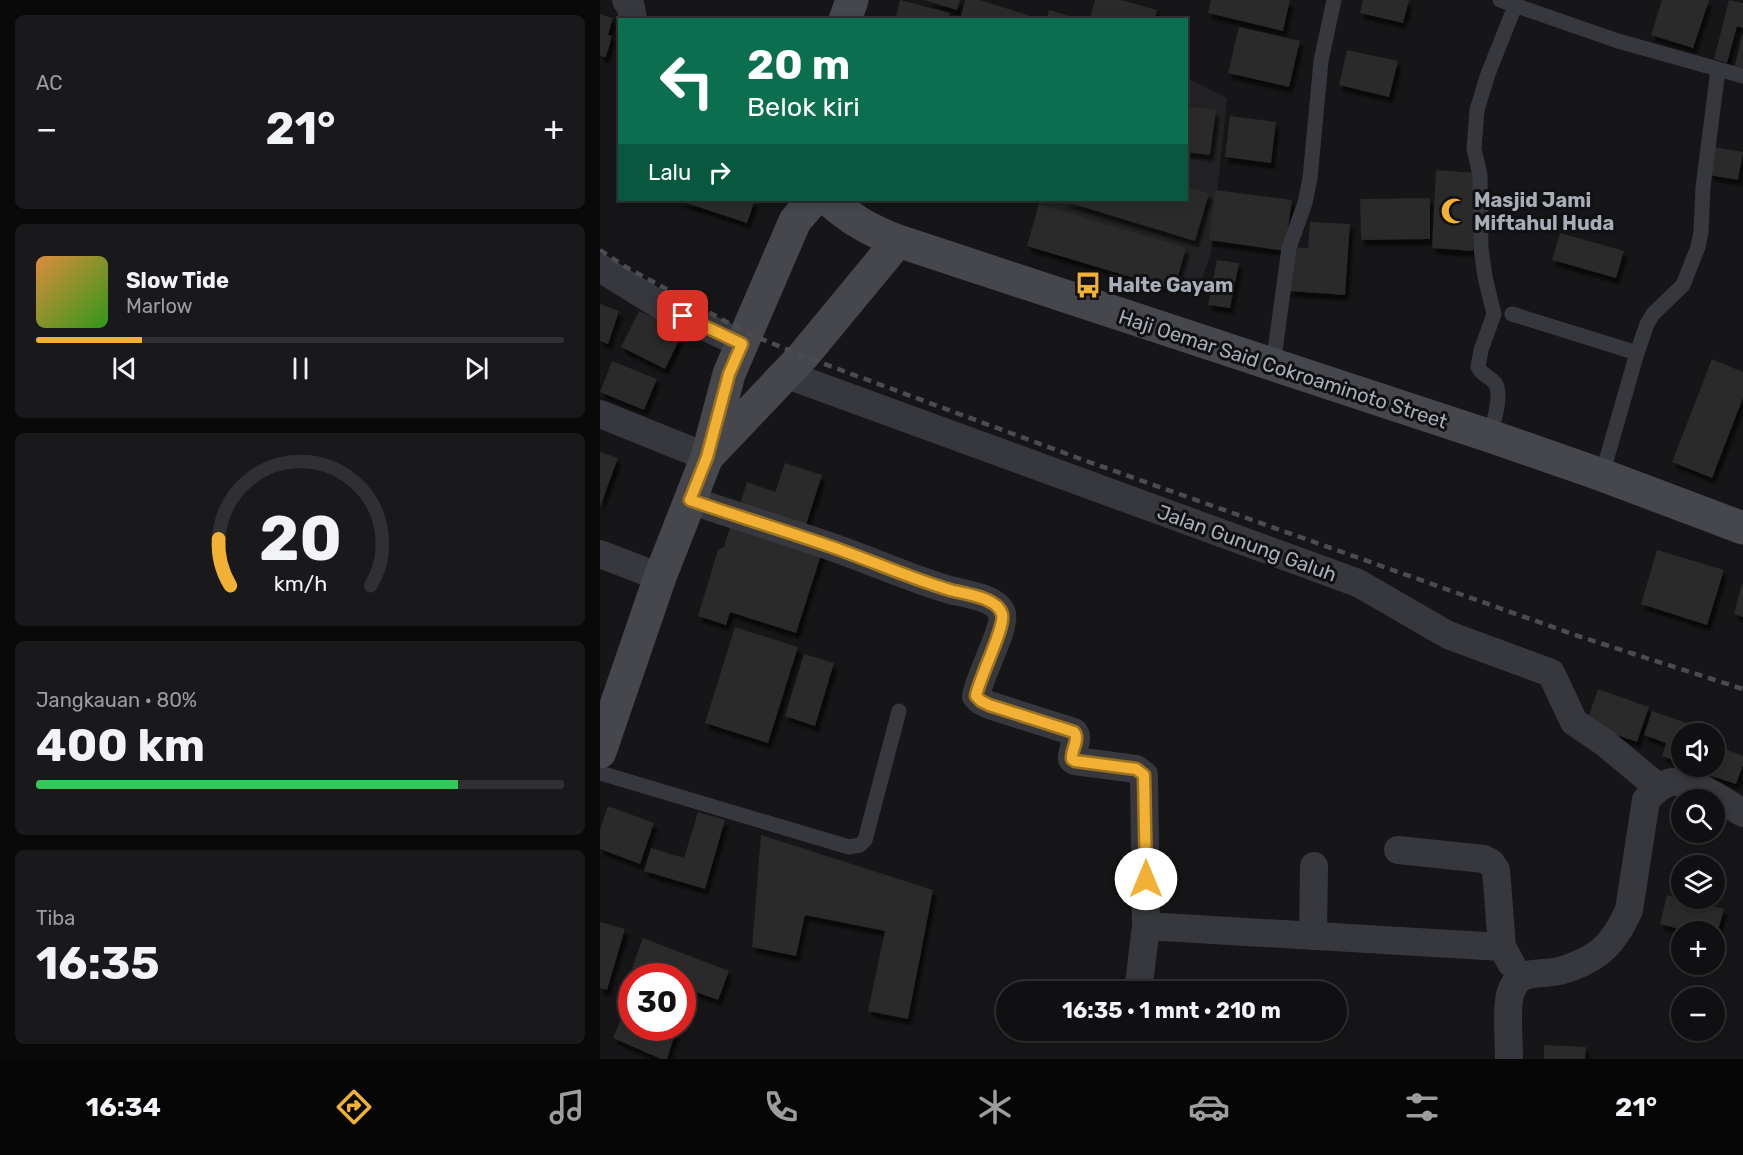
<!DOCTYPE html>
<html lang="id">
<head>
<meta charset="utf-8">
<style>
  :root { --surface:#101012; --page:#19191b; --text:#f1f3f6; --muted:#9c9d9f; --line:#303032; --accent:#f2b134 }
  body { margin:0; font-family:Rubik,sans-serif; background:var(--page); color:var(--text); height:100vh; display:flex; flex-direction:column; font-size:22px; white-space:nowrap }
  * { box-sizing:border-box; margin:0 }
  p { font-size:20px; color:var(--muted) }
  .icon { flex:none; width:33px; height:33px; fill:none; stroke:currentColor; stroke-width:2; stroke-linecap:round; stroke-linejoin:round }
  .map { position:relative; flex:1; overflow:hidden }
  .panel { display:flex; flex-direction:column; gap:15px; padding:15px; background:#09090a; width:600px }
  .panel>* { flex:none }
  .hud { position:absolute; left:18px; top:18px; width:570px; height:183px; border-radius:0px; box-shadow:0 3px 9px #0003,0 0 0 2px var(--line); background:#0b6e4f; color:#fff; overflow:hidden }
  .tools { position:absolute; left:1071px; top:723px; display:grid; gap:12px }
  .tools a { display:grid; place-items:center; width:54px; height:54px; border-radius:50%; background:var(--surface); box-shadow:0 3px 9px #0003,0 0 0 2px var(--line); font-size:30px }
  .speed { position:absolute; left:18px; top:963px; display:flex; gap:12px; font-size:30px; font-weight:700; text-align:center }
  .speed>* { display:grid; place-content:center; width:78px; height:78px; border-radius:50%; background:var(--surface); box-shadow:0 3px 9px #0003,0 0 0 2px var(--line); line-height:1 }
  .speed .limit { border:9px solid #d22; background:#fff; color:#111 }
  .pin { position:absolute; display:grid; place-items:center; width:51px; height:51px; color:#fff; margin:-26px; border-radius:12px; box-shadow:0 3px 9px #0006 }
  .me { position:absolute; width:66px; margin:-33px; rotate:0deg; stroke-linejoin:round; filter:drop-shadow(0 0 4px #0008) }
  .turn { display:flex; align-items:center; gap:21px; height:126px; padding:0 30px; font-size:27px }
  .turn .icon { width:78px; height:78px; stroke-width:2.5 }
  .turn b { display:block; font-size:42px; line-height:51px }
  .then { display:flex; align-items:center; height:57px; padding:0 30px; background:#0003; gap:12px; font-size:22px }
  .big { font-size:45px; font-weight:700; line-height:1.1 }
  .panel .tile { flex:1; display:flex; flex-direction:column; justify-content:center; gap:9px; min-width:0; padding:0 21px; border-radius:9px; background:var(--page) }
  .panel .dial { align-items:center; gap:0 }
  .dial svg { height:156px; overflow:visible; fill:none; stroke:var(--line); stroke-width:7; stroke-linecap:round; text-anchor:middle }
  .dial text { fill:var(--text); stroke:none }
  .song { display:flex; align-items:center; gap:18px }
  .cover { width:72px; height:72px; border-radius:9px; background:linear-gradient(135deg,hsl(30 70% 55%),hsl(110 70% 35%)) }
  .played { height:6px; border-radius:3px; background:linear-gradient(90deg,var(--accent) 20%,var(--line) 20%) }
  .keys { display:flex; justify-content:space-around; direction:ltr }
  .heat { display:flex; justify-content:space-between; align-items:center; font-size:33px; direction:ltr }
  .charge { height:9px; border-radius:4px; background:linear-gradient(90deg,#34c759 80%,var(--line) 0) }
  .trip { position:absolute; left:396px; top:981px; width:351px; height:60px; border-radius:30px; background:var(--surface); box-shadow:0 3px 9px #0003,0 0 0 2px var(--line); font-weight:700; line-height:60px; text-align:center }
  .dock { display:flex; height:96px; justify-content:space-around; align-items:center; background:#060607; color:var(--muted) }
  .dock .icon { width:42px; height:42px }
  .dock .current { color:var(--accent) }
  .dock b { font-size:27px; color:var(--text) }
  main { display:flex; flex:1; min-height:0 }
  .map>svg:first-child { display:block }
  .built { fill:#222225 }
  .building { fill:#29292c; filter:url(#shadow) }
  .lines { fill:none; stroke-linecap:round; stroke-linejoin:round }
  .lane { stroke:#37383d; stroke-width:15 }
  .street { stroke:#37383d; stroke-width:28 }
  .secondary { stroke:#45474d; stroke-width:33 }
  .rail { stroke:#4a4c52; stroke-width:4.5; stroke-dasharray:8 6; stroke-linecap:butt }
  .route-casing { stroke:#9d7322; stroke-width:15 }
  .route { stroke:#f2b134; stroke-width:10 }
  .labels { text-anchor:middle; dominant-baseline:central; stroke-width:6; stroke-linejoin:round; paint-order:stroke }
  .poi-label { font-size:20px; font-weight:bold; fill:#a8adb8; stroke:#111113; text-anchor:start }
  .street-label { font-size:20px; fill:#a8adb8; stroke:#111113 }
</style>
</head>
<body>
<main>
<section class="panel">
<div class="tile"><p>AC</p>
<div class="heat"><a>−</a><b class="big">21°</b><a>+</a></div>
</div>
<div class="tile">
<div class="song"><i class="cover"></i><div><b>Slow Tide</b><p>Marlow</p></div></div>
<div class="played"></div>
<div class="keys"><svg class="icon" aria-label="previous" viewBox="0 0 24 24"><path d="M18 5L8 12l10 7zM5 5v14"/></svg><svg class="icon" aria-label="pause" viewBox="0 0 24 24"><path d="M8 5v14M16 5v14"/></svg><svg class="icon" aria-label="next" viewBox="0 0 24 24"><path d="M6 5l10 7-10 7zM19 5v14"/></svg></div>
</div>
<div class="tile dial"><svg viewBox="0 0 100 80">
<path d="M14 69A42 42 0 1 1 86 69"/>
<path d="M14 69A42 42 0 0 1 8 45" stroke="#f2b134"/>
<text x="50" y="56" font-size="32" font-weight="700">20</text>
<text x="50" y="72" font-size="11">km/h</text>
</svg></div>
<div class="tile"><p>Jangkauan · 80%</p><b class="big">400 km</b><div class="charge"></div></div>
<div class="tile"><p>Tiba</p><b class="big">16:35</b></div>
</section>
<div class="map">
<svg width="1143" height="1059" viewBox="0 0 1143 1059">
  <defs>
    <filter id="shadow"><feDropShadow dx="3.5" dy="6" stdDeviation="1.5" flood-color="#0009"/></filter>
  </defs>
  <rect width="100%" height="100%" fill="#161618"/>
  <!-- built -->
  <path class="built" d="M587,78L627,98L611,252L596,297L427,246L440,200H586Z"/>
  <!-- building -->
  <path class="building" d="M300,0L350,13L348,20H295Z
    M324,0H360L357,10Z
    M365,0H380L443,20H360Z
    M495,0H521L557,10L554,20H501L490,17Z
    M611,0H690L683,31L608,13Z
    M763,0H809L803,23L760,13Z
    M1062,0H1109L1093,48L1051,35Z
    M1129,0L1143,3V28L1137,26L1127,63L1114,59Z
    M449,10L481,19V20H446Z
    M0,14L13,18L8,35L12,36L6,57L0,56Z
    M639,27L700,41L689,87L628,73Z
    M1142,35H1143V68L1135,66Z
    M747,50L798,61L789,97L739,85Z
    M586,106L616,110L610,155L586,152Z
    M630,116L676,122L671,163L625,157Z
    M1114,147L1143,152L1138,180L1109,175Z
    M836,170L876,173L873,251L832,248Z
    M586,187L609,193L595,241L460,200H586Z
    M615,190L692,200L685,251L609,240Z
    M830,198V239L761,240L760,199Z
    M77,200H155L147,223Z
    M439,204L586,248L574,290L427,246Z
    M710,222L750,224L745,295L688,291L691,247L708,248Z
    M960,233L1024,251L1016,278L952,260Z
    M617,260L639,263L630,308L608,305Z
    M0,304L19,311L8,344L0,341Z
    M39,311L83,332L65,369L21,347Z
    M1112,359L1143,372V398L1112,478L1072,462Z
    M12,361L57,379L44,410L0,392Z
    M0,452L18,458L0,507Z
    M185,463L222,475L203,534L137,514L147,482L175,492Z
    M133,517L224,546L196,633L130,612L126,625L98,616L118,550L124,547Z
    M1057,550L1124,570L1107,625L1041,604Z
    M1142,584H1143V617L1134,614Z
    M135,627L198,647L168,743L105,723Z
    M204,654L234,663L215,726L185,716Z
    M998,689L1049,707L1037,742L986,724Z
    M1052,711L1110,731L1109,734H1082V752L1076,751L1073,760L1062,756L1066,743L1044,735Z
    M1120,747L1143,756V765L1136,784L1109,775L1112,766H1114Z
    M8,806L54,823L40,864L0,849V829Z
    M98,812L125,820L105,889L44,871L51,848L84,858Z
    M161,835L333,890L308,1019L268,1011L285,931L205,915L196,956L152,947Z
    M1067,895L1124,909L1115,942L1114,932H1090L1060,924Z
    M0,922L25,929L7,990L0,988Z
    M43,938L129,971L118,1000L82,987V976H55L32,968Z
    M32,994V1028H77L67,1059H61L13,1038Z
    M944,1045L986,1047L985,1059H944Z"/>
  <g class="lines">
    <!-- lane -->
    <path class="lane" d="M900,0L1018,41L1143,76
      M912,314L1037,353
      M673,365L689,248L705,203L710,178L721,61L734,0
      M890,436C893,424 903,394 895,383C890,376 882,376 878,367L881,350L894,314L885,277L881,248L880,175L874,149L877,110L888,74L915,6
      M1002,475L1037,353L1047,324L1053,314L1083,285L1098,247L1101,232L1103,187L1118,70
      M0,773L249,847L260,845L265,840L299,711"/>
    <!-- street -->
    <path class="street" d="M26,0L31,7L33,20
      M0,268L63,307L142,344
      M185,374L758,583L848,635L951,673L974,722L1005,743L1058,787
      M0,414L107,457
      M90,500C136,516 183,530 229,546C270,560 309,578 350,590C364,594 397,597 402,614C406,627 379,677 376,696L381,701L389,705L474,732C480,739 471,750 472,759L475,761L536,769L544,775L546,926L538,992
      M0,554L60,577
      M798,850L884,859L891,863L896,870L902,947L911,963
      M546,926L902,947
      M713,936L714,866
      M909,1059C909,1042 906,1010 910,995C917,967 939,976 959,971C972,968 990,960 1001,951C1014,940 1022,926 1029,910L1046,800C1053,793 1059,786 1068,783C1091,776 1124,802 1143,813"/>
    <!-- secondary -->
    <path class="secondary" d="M245,20L252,0
      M229,200C252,220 269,230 298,241L890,436L1002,475L1143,528
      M110,454L203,356L298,241
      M0,752L60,577L107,457L129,374L195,221L213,200"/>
    <!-- rail -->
    <path class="rail" d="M0,250L24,266L147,333L203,356L478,458L978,636L1143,689"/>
  </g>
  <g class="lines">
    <!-- route casing -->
    <g class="route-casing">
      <path id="route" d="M83,316L142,344L129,374L107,457L90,500C136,516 183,530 229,546C270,560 309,578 350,590C364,594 397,597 402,614C406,626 379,678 376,696L381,701L389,705L474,732C480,739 471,750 472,759L475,761L536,769L544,775L546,879"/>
    </g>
    <!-- route -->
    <use href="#route" class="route"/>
  </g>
  <!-- icons -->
  <defs>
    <g id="mosque-bare" transform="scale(2.07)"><path d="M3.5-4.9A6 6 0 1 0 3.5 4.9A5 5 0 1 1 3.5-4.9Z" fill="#f2b134" stroke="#111113" stroke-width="2.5" paint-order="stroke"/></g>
    <g id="bus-bare" transform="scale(2.07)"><path d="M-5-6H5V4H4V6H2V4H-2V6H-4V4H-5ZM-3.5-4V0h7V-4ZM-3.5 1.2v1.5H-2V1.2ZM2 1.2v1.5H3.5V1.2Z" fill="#f2b134" stroke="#111113" stroke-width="2.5" paint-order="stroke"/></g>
  </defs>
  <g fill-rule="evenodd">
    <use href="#mosque-bare" x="854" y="211"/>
    <use href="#bus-bare" x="488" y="285"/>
  </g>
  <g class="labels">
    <!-- poi labels -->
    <g class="poi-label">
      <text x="874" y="200">Masjid Jami<tspan x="874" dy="23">Miftahul Huda</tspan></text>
      <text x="508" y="285">Halte Gayam</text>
    </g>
    <!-- street labels -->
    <g class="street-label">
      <text transform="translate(683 369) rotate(18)">Haji Oemar Said Cokroaminoto Street</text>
      <text transform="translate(647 543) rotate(20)">Jalan Gunung Galuh</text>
    </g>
  </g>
</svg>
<div class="tools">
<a><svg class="icon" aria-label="sound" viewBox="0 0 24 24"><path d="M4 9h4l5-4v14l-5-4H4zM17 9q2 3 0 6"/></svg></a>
<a><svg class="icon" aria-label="search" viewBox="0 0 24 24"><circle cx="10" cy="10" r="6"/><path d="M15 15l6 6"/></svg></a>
<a><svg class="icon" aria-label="layers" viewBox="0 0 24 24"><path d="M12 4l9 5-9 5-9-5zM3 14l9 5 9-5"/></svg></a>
<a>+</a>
<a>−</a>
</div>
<div class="speed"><div class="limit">30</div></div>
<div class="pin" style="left:83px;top:316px;background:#d93025"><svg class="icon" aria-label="arrive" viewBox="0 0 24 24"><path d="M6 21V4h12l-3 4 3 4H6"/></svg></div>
<svg class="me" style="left:546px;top:879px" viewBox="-20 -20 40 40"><circle r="19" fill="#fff"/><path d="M0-13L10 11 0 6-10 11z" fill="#f2b134"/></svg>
<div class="trip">16:35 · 1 mnt · 210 m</div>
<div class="hud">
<div class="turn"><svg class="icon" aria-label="left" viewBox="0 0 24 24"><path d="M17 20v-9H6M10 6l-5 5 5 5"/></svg><div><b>20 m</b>Belok kiri</div></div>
<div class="then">Lalu<svg class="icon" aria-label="right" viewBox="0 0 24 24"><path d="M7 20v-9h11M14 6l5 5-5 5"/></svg></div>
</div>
</div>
</main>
<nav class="dock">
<b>16:34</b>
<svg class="icon current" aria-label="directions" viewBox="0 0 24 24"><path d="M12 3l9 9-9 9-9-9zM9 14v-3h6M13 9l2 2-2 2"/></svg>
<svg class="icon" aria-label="music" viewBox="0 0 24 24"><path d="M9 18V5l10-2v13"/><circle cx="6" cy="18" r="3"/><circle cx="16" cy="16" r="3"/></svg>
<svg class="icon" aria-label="phone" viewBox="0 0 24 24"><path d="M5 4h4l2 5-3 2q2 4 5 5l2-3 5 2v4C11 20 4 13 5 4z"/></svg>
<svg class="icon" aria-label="climate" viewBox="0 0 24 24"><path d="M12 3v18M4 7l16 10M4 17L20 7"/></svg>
<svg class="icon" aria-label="car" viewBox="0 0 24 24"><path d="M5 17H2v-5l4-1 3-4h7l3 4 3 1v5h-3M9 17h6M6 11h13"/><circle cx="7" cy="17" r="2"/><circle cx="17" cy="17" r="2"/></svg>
<svg class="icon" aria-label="filters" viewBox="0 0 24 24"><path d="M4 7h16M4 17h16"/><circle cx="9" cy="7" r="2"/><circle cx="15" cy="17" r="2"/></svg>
<b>21°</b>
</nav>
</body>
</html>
